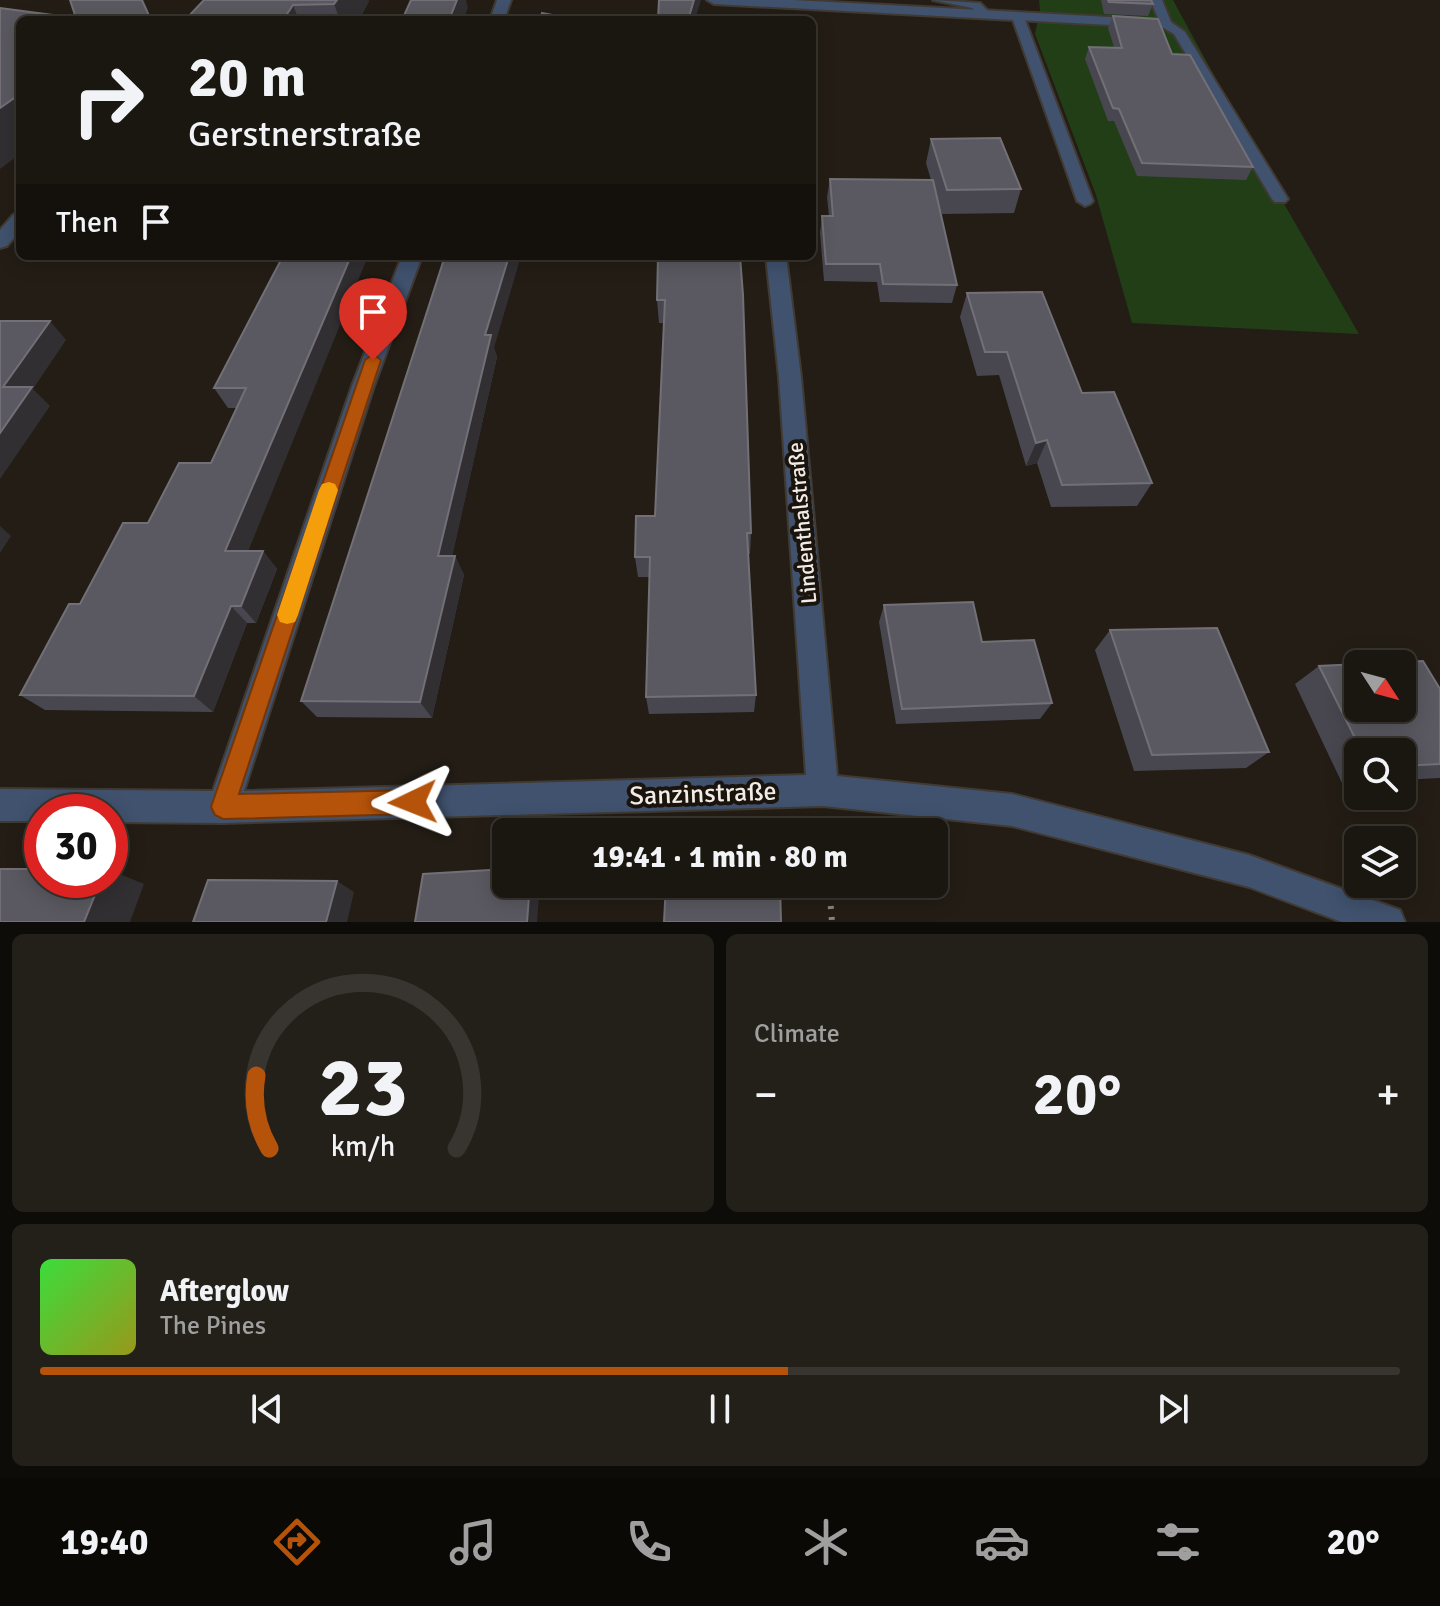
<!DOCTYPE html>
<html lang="en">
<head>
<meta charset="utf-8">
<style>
  :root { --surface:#1a1610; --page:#231f19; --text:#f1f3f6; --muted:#9f9f9f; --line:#383530; --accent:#b45309 }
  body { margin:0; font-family:Signika,sans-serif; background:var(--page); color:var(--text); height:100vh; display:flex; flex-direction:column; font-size:30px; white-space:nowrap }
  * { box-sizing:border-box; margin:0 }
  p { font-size:26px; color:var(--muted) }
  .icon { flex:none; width:44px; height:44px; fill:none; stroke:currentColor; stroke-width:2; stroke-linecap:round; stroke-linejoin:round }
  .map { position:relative; height:922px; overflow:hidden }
  .side { display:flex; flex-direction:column; gap:12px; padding:12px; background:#0e0c09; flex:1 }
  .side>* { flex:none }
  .hud { position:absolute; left:16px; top:16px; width:800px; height:244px; border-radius:12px; box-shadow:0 4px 20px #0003,0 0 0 2px var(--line); background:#1a1610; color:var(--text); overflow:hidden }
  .needle { width:52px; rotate:126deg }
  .tools { position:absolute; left:1344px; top:650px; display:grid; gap:16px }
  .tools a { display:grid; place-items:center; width:72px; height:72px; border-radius:12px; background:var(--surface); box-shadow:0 4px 20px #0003,0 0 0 2px var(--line); font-size:40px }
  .speed { position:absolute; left:24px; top:794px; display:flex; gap:16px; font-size:40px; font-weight:700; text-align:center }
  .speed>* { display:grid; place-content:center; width:104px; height:104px; border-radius:50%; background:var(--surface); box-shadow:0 4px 20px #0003,0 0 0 2px var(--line); line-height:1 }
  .speed .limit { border:12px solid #d22; background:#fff; color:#111 }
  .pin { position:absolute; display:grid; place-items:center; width:68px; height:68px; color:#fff; margin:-82px -34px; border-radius:50% 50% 50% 0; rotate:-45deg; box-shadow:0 0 8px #0007 }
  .pin .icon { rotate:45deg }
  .me { position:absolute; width:88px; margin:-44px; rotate:268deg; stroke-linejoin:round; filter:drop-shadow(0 0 6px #0008) }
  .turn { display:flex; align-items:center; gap:28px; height:168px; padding:0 40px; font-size:36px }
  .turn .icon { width:104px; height:104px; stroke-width:2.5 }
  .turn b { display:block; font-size:56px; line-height:68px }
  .then { display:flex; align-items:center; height:76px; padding:0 40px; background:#0003; gap:16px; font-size:30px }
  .big { font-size:60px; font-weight:800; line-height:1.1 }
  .side .card { flex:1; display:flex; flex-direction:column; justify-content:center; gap:12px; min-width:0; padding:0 28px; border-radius:12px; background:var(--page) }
  .side .dial { align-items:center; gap:0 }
  .dial svg { height:208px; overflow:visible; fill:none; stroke:var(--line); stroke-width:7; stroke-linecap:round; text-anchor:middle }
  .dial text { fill:var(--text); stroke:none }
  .song { display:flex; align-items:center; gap:24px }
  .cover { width:96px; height:96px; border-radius:12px; background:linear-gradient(135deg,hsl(120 70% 55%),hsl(60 70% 35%)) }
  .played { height:8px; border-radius:4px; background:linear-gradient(90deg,var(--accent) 55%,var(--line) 55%) }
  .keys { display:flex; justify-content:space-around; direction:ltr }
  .heat { display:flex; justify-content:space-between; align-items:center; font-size:44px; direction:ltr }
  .side .tiles { flex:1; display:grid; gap:12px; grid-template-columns:1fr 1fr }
  .card:last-child { grid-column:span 2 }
  .trip { position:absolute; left:492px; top:818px; width:456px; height:80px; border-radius:12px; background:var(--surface); box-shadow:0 4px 20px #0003,0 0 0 2px var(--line); font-weight:800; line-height:80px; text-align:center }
  .menu { display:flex; height:128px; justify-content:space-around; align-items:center; background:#0a0906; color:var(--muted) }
  .menu .icon { width:56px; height:56px }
  .menu .on { color:var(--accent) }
  .menu b { font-size:36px; color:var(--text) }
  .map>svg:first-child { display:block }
  .green { fill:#213e17 }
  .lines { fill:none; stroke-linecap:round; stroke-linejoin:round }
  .service-casing { stroke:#403a32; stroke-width:4 }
  .minor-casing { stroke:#403a32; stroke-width:4 }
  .path { stroke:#8b857f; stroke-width:6; stroke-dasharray:3 8; stroke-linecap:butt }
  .service { fill:#40526e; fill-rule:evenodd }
  .minor { fill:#40526e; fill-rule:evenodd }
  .wall { fill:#484750 }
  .shaded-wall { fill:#312f32 }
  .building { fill:#5a5961; stroke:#727076; stroke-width:2 }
  .route { fill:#b45309; stroke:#753606; stroke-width:2 }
  .slow { fill:#f59e0b }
  .labels { text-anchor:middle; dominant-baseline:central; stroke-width:8; stroke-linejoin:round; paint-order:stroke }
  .street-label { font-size:22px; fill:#f1ece7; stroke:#1a140d }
  .near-street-label { font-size:26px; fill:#f1ece7; stroke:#1a140d }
</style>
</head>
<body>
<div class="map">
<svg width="1440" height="922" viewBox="0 0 1440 922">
  <rect width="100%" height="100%" fill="#231d15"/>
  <!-- green -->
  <path class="green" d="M1039,0H1173L1283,202L1359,334L1132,323L1096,195L1035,34L1040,10Z"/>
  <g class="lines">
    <!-- service casing -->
    <g class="service-casing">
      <path id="service" d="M933,0L980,3L992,15L982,18L972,8Z
        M1150,0H1162L1171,22L1185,32L1288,199L1285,202H1275L1272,199L1174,34L1162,27Z
        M1018,13L1024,17L1093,201L1090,204L1085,206L1077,201L1012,17Z"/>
    </g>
    <!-- minor casing -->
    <g class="minor-casing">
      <path id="minor" d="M497,0H511L504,20H490Z
        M707,0H793L1166,20L1173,24L1166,28L714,4Z
        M20,213V231L7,246L0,248V230L13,215Z
        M402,256H422L374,386L244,791L806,775L779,377L766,256H786L801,377L837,776L1012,794L1249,855L1400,910L1405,922H1342L1249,887L1012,826L823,806L223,823L110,822V812H42V821H0V789L213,791L352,386Z"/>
    </g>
    <!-- path -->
    <path class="path" d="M829,884L832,922"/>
    <!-- service -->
    <use href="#service" class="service"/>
    <!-- minor -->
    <use href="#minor" class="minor"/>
  </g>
  <!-- wall -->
  <path class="wall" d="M204,0L369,1L359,20H185Z
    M1101,0H1151L1153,4L1148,16L1104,14Z
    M1113,16L1172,54L1253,167L1246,180L1137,176L1114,121H1108L1085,59L1089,47H1114L1108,28Z
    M931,139L1021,189L1014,213L942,214L937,201L957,285L952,303L880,302L877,282L824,281L820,233L822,216H829L827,197L830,179L931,180L926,163Z
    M283,256L248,551H263L277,569L256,623H247L213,712L45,710L20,695L80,604L148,523L211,463L237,408H228L214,388Z
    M658,256L751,533L750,554H748L756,695L754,712L649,714L646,697L650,577H638L635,557L655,516L664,323H659L657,300Z
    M967,293L1082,393L1152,483L1137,506L1051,507L1037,463L1026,466L999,375L977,376L960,317Z
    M494,348L497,357L452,556H455L464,575L432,718L317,717L301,701Z
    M884,605L982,642L1052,703L1040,719L896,724L879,622Z
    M1110,630L1269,752L1246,768L1134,771L1095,650Z
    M1319,666L1440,689V778L1402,780V752H1358V782L1342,783L1295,684Z"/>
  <!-- shaded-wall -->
  <path class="shaded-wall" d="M337,0H368L369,1L359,20H340L334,4Z
    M457,0H466L468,8L463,20H449Z
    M694,0H701L695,20H688Z
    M293,5L299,20H283Z
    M20,94V154L0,169V108Z
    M351,256H368L241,569L225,551Z
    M509,256H521L494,348L497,357L448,575L438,556L485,335Z
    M50,321L66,340L33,389L50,406L0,479V433L3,387Z
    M1047,440L1037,463L1026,466L1036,443Z
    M0,526L11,536L0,553Z
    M263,551L277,569L256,623L241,606Z
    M455,556L464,575L432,718L420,702Z
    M231,606L247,623L213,712L194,696Z
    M110,870L144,884L130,922H84L101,880H110Z
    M337,881L354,892L347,922H326Z
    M530,884H540L537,922H527Z"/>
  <!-- building -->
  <path class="building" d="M70,0H142L151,20H20V94L0,108V8L76,18Z
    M204,0H337L334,4L293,5L283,20H185Z
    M411,0H457L449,20H402Z
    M659,0H694L688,20H658Z
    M1108,0H1151L1153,4L1109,2Z
    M542,13L574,19V20H540Z
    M1113,16L1158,19L1172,54L1190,55L1253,167L1142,163L1119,109L1113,108L1089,47L1122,48Z
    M1000,138L1021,189L947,190L931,139Z
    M830,179L933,180L957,285L883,284L880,264H826L822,216H833Z
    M283,256H351L225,551H263L241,606H231L194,696L20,695L69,604H80L123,523H148L179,463H211L246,388H214Z
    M445,256H509L485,335H491L438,556H455L420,702L301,701Z
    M658,256H740L743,295L751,533H747L756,695L646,697L650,557H635L636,516H655L665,300H657Z
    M1042,292L1082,393L1114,392L1152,483L1062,485L1047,440L1036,443L1007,352H985L967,293Z
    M0,321H50L3,387H32L0,433Z
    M973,602L982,642L1034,640L1052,703L902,709L884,605Z
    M1217,628L1269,752L1152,755L1110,630Z
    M1423,661L1440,689V764L1402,766V752H1362L1319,666L1358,664V708H1402V664H1367Z
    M0,869H42V880H101L84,922H0Z
    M506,869V884H530L527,922H415L423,874Z
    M208,880L337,881L326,922H193Z
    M666,884H780L781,922H664Z"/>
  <!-- route -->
  <path class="route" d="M373,354L381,360L239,794L413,790L421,793L425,802L421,810L413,814L223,819L215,815L211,807L365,360Z"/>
  <!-- slow -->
  <path class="slow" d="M329,482L335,484L338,490L298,615L295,622L287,624L280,622L277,615L319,490L322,484Z"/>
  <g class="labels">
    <!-- street labels -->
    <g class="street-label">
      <text transform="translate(802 523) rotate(-95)">Lindenthalstraße</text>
    </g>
    <!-- near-street labels -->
    <g class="near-street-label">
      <text transform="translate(703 794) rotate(-2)">Sanzinstraße</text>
    </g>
  </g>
</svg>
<div class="tools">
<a><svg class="needle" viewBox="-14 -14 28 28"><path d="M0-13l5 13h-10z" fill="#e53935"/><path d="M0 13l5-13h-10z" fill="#9f9f9f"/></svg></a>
<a><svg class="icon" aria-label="search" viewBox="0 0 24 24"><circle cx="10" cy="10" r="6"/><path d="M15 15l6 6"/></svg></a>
<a><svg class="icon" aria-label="layers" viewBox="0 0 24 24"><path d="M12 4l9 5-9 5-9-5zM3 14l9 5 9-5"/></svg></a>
</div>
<div class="speed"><div class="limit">30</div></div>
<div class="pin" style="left:373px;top:360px;background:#d93025"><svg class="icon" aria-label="arrive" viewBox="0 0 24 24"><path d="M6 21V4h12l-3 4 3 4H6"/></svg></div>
<svg class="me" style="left:413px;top:802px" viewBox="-20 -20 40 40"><path d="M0-17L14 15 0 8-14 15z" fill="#b45309" stroke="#fff" stroke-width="4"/></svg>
<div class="trip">19:41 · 1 min · 80 m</div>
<div class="hud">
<div class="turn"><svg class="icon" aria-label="right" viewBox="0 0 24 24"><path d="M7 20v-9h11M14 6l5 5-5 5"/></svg><div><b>20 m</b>Gerstnerstraße</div></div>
<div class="then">Then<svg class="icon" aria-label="arrive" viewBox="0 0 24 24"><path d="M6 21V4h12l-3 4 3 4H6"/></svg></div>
</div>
</div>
<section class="side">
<div class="tiles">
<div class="card dial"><svg viewBox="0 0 100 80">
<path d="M14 69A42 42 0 1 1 86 69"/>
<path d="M14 69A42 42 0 0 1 9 41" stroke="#b45309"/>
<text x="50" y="56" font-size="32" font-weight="700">23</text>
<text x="50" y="72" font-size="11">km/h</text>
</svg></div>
<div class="card"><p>Climate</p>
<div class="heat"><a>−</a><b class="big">20°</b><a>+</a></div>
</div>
<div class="card">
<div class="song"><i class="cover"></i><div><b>Afterglow</b><p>The Pines</p></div></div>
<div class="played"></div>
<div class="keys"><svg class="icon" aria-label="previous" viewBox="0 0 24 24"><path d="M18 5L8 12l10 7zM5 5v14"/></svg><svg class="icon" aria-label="pause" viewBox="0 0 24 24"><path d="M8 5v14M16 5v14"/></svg><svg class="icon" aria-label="next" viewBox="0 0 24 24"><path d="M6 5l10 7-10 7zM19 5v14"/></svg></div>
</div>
</div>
</section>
<nav class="menu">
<b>19:40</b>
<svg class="icon on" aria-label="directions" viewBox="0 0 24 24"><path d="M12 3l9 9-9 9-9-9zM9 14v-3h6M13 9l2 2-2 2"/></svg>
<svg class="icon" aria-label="music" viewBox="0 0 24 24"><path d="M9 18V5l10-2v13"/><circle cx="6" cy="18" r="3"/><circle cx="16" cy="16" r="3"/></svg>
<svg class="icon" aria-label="phone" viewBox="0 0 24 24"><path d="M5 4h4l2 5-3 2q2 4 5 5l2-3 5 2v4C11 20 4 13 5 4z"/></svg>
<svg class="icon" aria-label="climate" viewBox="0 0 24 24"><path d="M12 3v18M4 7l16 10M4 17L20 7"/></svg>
<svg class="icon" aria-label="car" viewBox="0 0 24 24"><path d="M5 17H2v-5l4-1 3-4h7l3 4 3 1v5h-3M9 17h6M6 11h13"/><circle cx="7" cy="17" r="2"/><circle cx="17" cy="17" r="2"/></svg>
<svg class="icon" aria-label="filters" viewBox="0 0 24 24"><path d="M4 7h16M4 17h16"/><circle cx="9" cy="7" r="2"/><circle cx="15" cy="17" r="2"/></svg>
<b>20°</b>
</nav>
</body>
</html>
